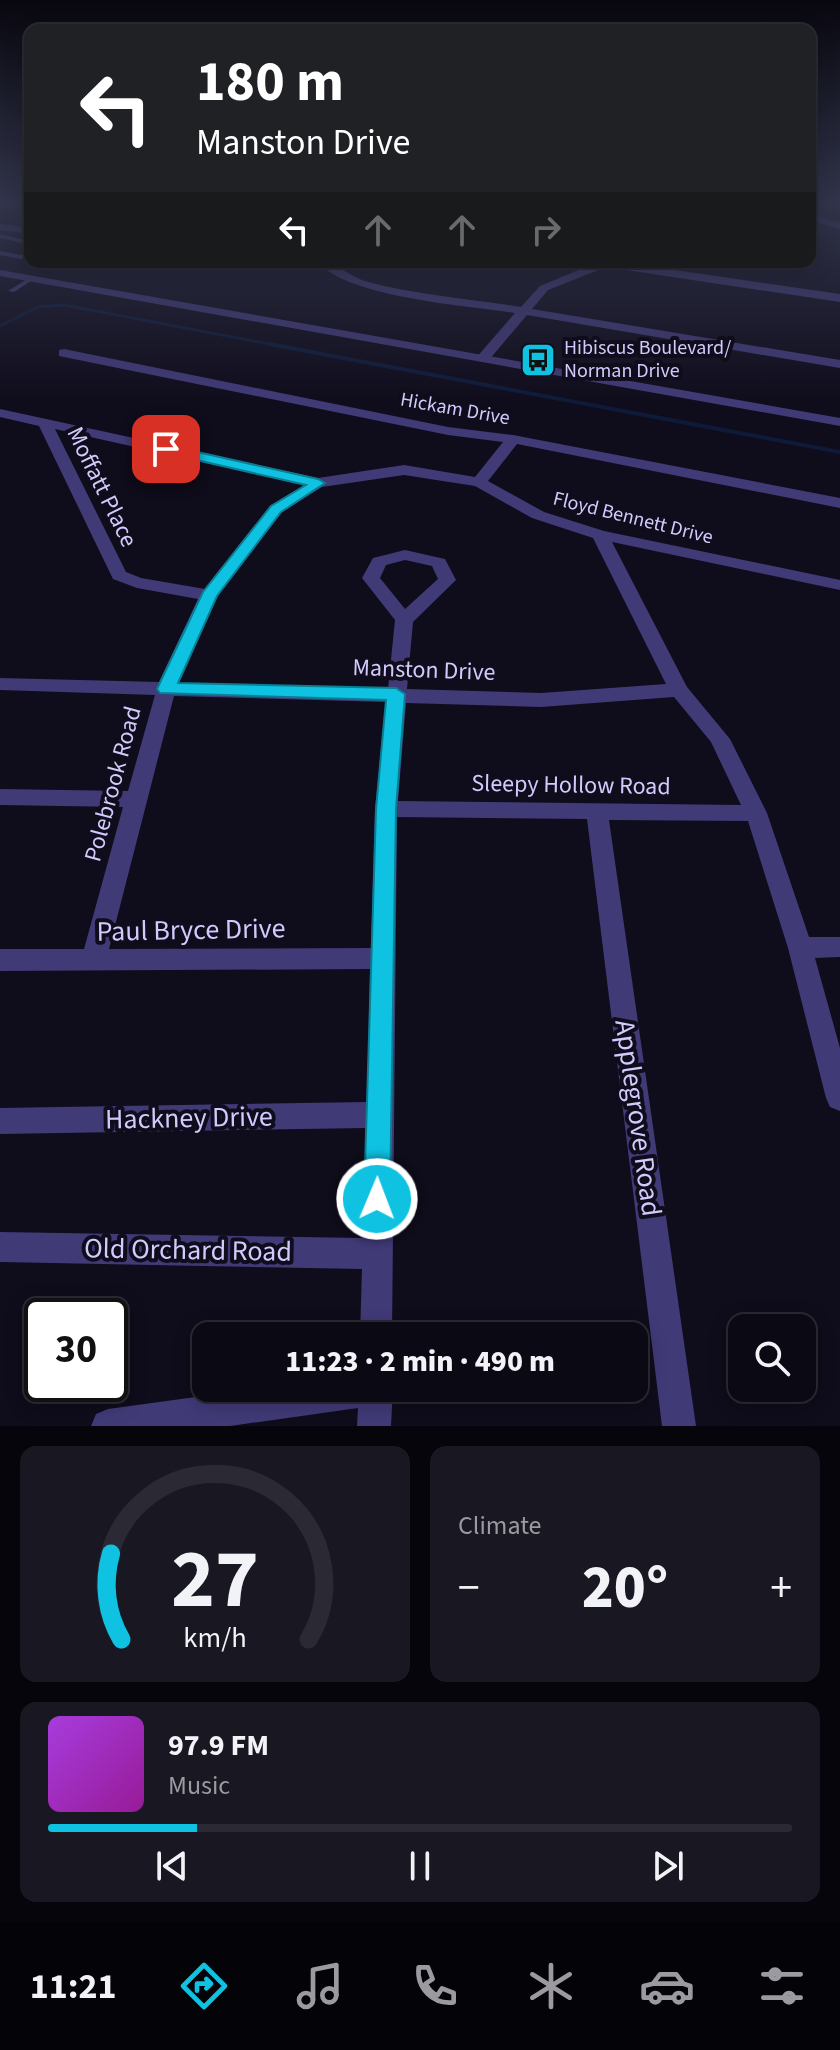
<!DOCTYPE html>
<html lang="en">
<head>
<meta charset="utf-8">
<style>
  :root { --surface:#0b0914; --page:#191722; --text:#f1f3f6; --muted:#9a9aa0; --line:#2b2a34; --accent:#0fc2e2 }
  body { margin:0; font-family:"Source Sans 3",sans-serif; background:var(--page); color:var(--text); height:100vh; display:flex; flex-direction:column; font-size:30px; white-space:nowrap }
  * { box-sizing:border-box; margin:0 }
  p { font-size:26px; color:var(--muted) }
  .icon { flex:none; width:44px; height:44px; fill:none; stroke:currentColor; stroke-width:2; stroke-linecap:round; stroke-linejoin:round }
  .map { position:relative; height:1426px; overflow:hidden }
  .details { display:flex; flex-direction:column; gap:20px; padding:20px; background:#06050b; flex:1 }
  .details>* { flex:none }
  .hud { position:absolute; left:24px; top:24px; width:792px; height:244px; border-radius:16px; box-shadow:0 4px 20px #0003,0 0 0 2px var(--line); background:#202124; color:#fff; overflow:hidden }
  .fabs { position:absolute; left:728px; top:1314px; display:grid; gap:16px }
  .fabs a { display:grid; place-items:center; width:88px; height:88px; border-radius:16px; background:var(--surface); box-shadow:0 4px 20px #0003,0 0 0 2px var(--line); font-size:40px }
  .speed { position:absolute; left:24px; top:1298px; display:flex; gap:16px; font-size:40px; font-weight:700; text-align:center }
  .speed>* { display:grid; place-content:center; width:104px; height:104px; border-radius:50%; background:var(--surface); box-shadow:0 4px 20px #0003,0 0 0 2px var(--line); line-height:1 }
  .speed .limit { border:4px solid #111; border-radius:12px; background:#fff; color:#111 }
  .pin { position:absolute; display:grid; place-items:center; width:68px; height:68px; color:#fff; margin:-34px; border-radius:16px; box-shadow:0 4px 12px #0006 }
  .me { position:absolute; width:88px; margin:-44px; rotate:1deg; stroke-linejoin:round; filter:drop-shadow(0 0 6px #0008) }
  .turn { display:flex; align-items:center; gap:28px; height:168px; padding:0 40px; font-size:36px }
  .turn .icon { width:104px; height:104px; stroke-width:2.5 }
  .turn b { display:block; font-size:56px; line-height:68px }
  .lanes { display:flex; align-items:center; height:76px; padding:0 40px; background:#0003; justify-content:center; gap:40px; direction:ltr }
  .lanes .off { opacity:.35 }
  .big { font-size:60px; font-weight:800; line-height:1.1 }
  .details .widget { flex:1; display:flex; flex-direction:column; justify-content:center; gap:12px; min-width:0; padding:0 28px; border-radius:16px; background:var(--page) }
  .details .dial { align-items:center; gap:0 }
  .dial svg { height:208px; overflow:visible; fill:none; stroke:var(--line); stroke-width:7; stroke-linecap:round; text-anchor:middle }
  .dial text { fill:var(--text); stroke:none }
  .song { display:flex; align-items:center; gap:24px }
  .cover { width:96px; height:96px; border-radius:12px; background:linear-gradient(135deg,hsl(280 70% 55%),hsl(300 70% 35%)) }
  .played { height:8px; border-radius:4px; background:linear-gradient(90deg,var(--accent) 20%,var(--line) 20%) }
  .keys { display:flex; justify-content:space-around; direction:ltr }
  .heat { display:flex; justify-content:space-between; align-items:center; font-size:44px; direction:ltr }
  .details .tiles { flex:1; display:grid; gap:20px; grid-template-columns:1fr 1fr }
  .widget:last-child { grid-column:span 2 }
  .trip { position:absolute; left:192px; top:1322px; width:456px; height:80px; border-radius:16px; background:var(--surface); box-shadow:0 4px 20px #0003,0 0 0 2px var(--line); font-weight:800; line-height:80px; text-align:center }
  .tabs { display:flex; height:128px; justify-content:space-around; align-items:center; background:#040408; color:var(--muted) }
  .tabs .icon { width:56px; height:56px }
  .tabs .on { color:var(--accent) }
  .tabs b { font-size:36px; color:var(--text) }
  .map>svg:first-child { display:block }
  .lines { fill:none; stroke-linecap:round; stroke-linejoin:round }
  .stream-far1 { stroke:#0d1b39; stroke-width:3 }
  .stream { stroke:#0d1b39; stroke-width:4 }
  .service { fill:#403a77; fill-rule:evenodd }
  .minor { fill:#403a77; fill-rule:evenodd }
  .tertiary { fill:#403a77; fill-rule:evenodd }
  .route { fill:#0fc2e2; stroke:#0a7e93; stroke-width:2 }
  .labels { text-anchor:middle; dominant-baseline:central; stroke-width:8; stroke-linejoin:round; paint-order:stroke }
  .far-poi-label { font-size:20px; fill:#d2cafc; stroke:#0f0c1b; text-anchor:start }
  .far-street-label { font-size:20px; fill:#d2cafc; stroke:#0f0c1b }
  .street-label { font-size:24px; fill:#d2cafc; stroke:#0f0c1b }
  .near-street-label { font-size:28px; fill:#d2cafc; stroke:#0f0c1b }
</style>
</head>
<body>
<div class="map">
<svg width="840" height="1426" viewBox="0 0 840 1426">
  <rect width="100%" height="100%" fill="#0f0c1b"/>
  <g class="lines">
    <!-- stream-far1 -->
    <path class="stream-far1" d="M0,326L38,307L64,305L280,346"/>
    <!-- stream -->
    <path class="stream" d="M269,344L840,452"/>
    <!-- service -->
    <path class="service" d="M0,234L30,241V245L0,238Z
      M30,250V255L21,259L0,255V251L20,255Z
      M32,276L35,278L34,279L14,292L8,291Z"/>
    <!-- minor -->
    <path class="minor" d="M810,214L840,223V229L810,220Z
      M0,224L30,228V234L0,230Z
      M317,262C336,262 350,277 368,282C417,295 471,299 521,307L540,286L598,262H620L840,294V302L606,267L548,290L532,309L840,360V368L527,315L488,361L483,362L476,358L515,313C464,305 351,298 317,262Z
      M64,349L448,427L513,435L840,498V508L517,444L488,481L544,512L604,531L840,580V590L612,542L687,687L730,739L767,813L809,937H840V957L815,958L840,1048V1111L830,1107L826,1098L788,948L748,821L609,820L696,1426H662L587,819L397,817L392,1336H360L362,1269L0,1262V1232L363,1238L366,1128L0,1134V1108L367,1102L370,969L0,971V949H84L123,807L0,805V789L128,791L155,695L0,690V678L159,682L198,599L137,588L113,579L39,426L0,417V409L318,478L404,465L475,477L503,442L448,435L59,356V350ZM55,429L304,485L270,506L205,589L141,578L126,572ZM404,475L475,486L532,518L593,538L666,684L541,693L407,689L413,622L456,580L445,559L405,550L373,558L362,578L395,620L388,689L179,683L217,596L282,512L322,487ZM405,560L432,566L438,579L405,609L380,578L386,565ZM174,696L386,702L375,809L371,948L109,949ZM674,697L711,742L741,805L398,801L406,703L541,707Z
      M261,1388H393L391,1426H357L358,1408L230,1426H91L96,1414L108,1409Z"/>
    <!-- tertiary -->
    <path class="tertiary" d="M0,204H11L0,210Z
      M0,270L840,418V426L0,276Z"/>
  </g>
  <!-- sky -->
  <linearGradient id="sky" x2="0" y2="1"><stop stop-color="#08070f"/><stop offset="0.5" stop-color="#31344a"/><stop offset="1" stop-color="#31344a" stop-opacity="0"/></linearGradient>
  <rect width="840" height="404" fill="url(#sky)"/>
  <!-- route -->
  <path class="route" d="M166,445L318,479L325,483L281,512L217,596L178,683L396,688L405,694L396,809L390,1199L387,1208L377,1212L367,1208L364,1199L376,809L386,700L160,693L157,689L203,592L271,506L306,485L161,452V447Z"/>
  <!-- icons -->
  <defs>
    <g id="bus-square" transform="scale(1.8)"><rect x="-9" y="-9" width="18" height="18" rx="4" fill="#0fc2e2" stroke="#0f0c1b"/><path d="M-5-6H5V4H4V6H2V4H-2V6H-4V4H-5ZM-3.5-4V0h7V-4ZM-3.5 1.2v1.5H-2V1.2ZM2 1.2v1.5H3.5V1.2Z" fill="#111"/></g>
  </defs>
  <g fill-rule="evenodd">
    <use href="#bus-square" x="538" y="360"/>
  </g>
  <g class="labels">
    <!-- far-poi labels -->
    <g class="far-poi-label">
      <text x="564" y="348">Hibiscus Boulevard/<tspan x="564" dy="23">Norman Drive</tspan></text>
    </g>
    <!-- far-street labels -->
    <g class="far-street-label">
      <text transform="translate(455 409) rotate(10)">Hickam Drive</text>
      <text transform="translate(633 518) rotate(14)">Floyd Bennett Drive</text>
    </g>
    <!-- street labels -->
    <g class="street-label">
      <text transform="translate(102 487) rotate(64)">Moffatt Place</text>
      <text transform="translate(424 670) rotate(2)">Manston Drive</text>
      <text transform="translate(113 784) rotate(-75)">Polebrook Road</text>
      <text transform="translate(571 785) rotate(1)">Sleepy Hollow Road</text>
    </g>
    <!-- near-street labels -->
    <g class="near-street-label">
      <text transform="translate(191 930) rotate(-1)">Paul Bryce Drive</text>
      <text transform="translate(189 1118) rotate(-1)">Hackney Drive</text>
      <text transform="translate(638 1118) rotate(82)">Applegrove Road</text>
      <text transform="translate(188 1250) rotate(1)">Old Orchard Road</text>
    </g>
  </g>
</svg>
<div class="fabs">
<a><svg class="icon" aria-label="search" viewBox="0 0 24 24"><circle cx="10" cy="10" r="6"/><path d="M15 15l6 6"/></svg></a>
</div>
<div class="speed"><div class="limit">30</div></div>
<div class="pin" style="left:166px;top:449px;background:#d93025"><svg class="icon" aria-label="arrive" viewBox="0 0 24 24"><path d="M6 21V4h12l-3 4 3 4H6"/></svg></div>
<svg class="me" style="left:377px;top:1199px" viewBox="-20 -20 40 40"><circle r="17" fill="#0fc2e2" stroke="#fff" stroke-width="3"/><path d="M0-11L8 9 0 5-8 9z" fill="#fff"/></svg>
<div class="trip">11:23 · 2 min · 490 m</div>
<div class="hud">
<div class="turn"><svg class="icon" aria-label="left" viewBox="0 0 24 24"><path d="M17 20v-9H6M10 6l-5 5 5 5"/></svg><div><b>180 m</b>Manston Drive</div></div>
<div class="lanes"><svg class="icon" aria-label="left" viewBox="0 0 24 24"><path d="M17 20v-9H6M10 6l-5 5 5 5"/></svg><svg class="icon off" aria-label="ahead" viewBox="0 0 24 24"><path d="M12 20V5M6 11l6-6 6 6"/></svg><svg class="icon off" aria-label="ahead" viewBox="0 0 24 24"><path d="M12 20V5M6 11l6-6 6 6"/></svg><svg class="icon off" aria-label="right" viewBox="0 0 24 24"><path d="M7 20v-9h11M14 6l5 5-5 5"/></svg></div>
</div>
</div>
<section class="details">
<div class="tiles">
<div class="widget dial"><svg viewBox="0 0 100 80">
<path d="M14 69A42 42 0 1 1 86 69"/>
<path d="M14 69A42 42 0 0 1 10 36" stroke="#0fc2e2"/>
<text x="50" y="56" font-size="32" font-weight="700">27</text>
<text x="50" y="72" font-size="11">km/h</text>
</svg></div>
<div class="widget"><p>Climate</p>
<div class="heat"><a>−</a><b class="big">20°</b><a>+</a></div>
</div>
<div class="widget">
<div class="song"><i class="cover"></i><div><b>97.9 FM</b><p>Music</p></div></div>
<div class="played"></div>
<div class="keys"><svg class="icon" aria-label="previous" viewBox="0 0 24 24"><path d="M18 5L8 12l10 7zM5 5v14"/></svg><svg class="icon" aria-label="pause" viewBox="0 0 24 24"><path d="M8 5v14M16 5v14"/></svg><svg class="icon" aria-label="next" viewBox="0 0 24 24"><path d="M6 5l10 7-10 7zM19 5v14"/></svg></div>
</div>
</div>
</section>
<nav class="tabs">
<b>11:21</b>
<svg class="icon on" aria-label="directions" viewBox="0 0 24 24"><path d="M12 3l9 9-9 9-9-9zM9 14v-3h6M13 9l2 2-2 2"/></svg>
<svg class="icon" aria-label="music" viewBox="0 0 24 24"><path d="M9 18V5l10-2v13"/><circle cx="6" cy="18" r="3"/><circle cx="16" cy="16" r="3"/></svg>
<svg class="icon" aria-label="phone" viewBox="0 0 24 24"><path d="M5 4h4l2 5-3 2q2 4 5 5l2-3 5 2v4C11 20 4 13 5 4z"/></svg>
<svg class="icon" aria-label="climate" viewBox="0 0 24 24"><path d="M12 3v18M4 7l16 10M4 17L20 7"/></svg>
<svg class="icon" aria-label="car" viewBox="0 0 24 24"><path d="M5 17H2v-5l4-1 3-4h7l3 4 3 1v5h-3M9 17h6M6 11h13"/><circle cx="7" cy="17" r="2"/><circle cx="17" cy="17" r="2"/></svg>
<svg class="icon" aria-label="filters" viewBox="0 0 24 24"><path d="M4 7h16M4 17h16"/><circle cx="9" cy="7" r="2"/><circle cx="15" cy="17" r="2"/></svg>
</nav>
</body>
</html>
